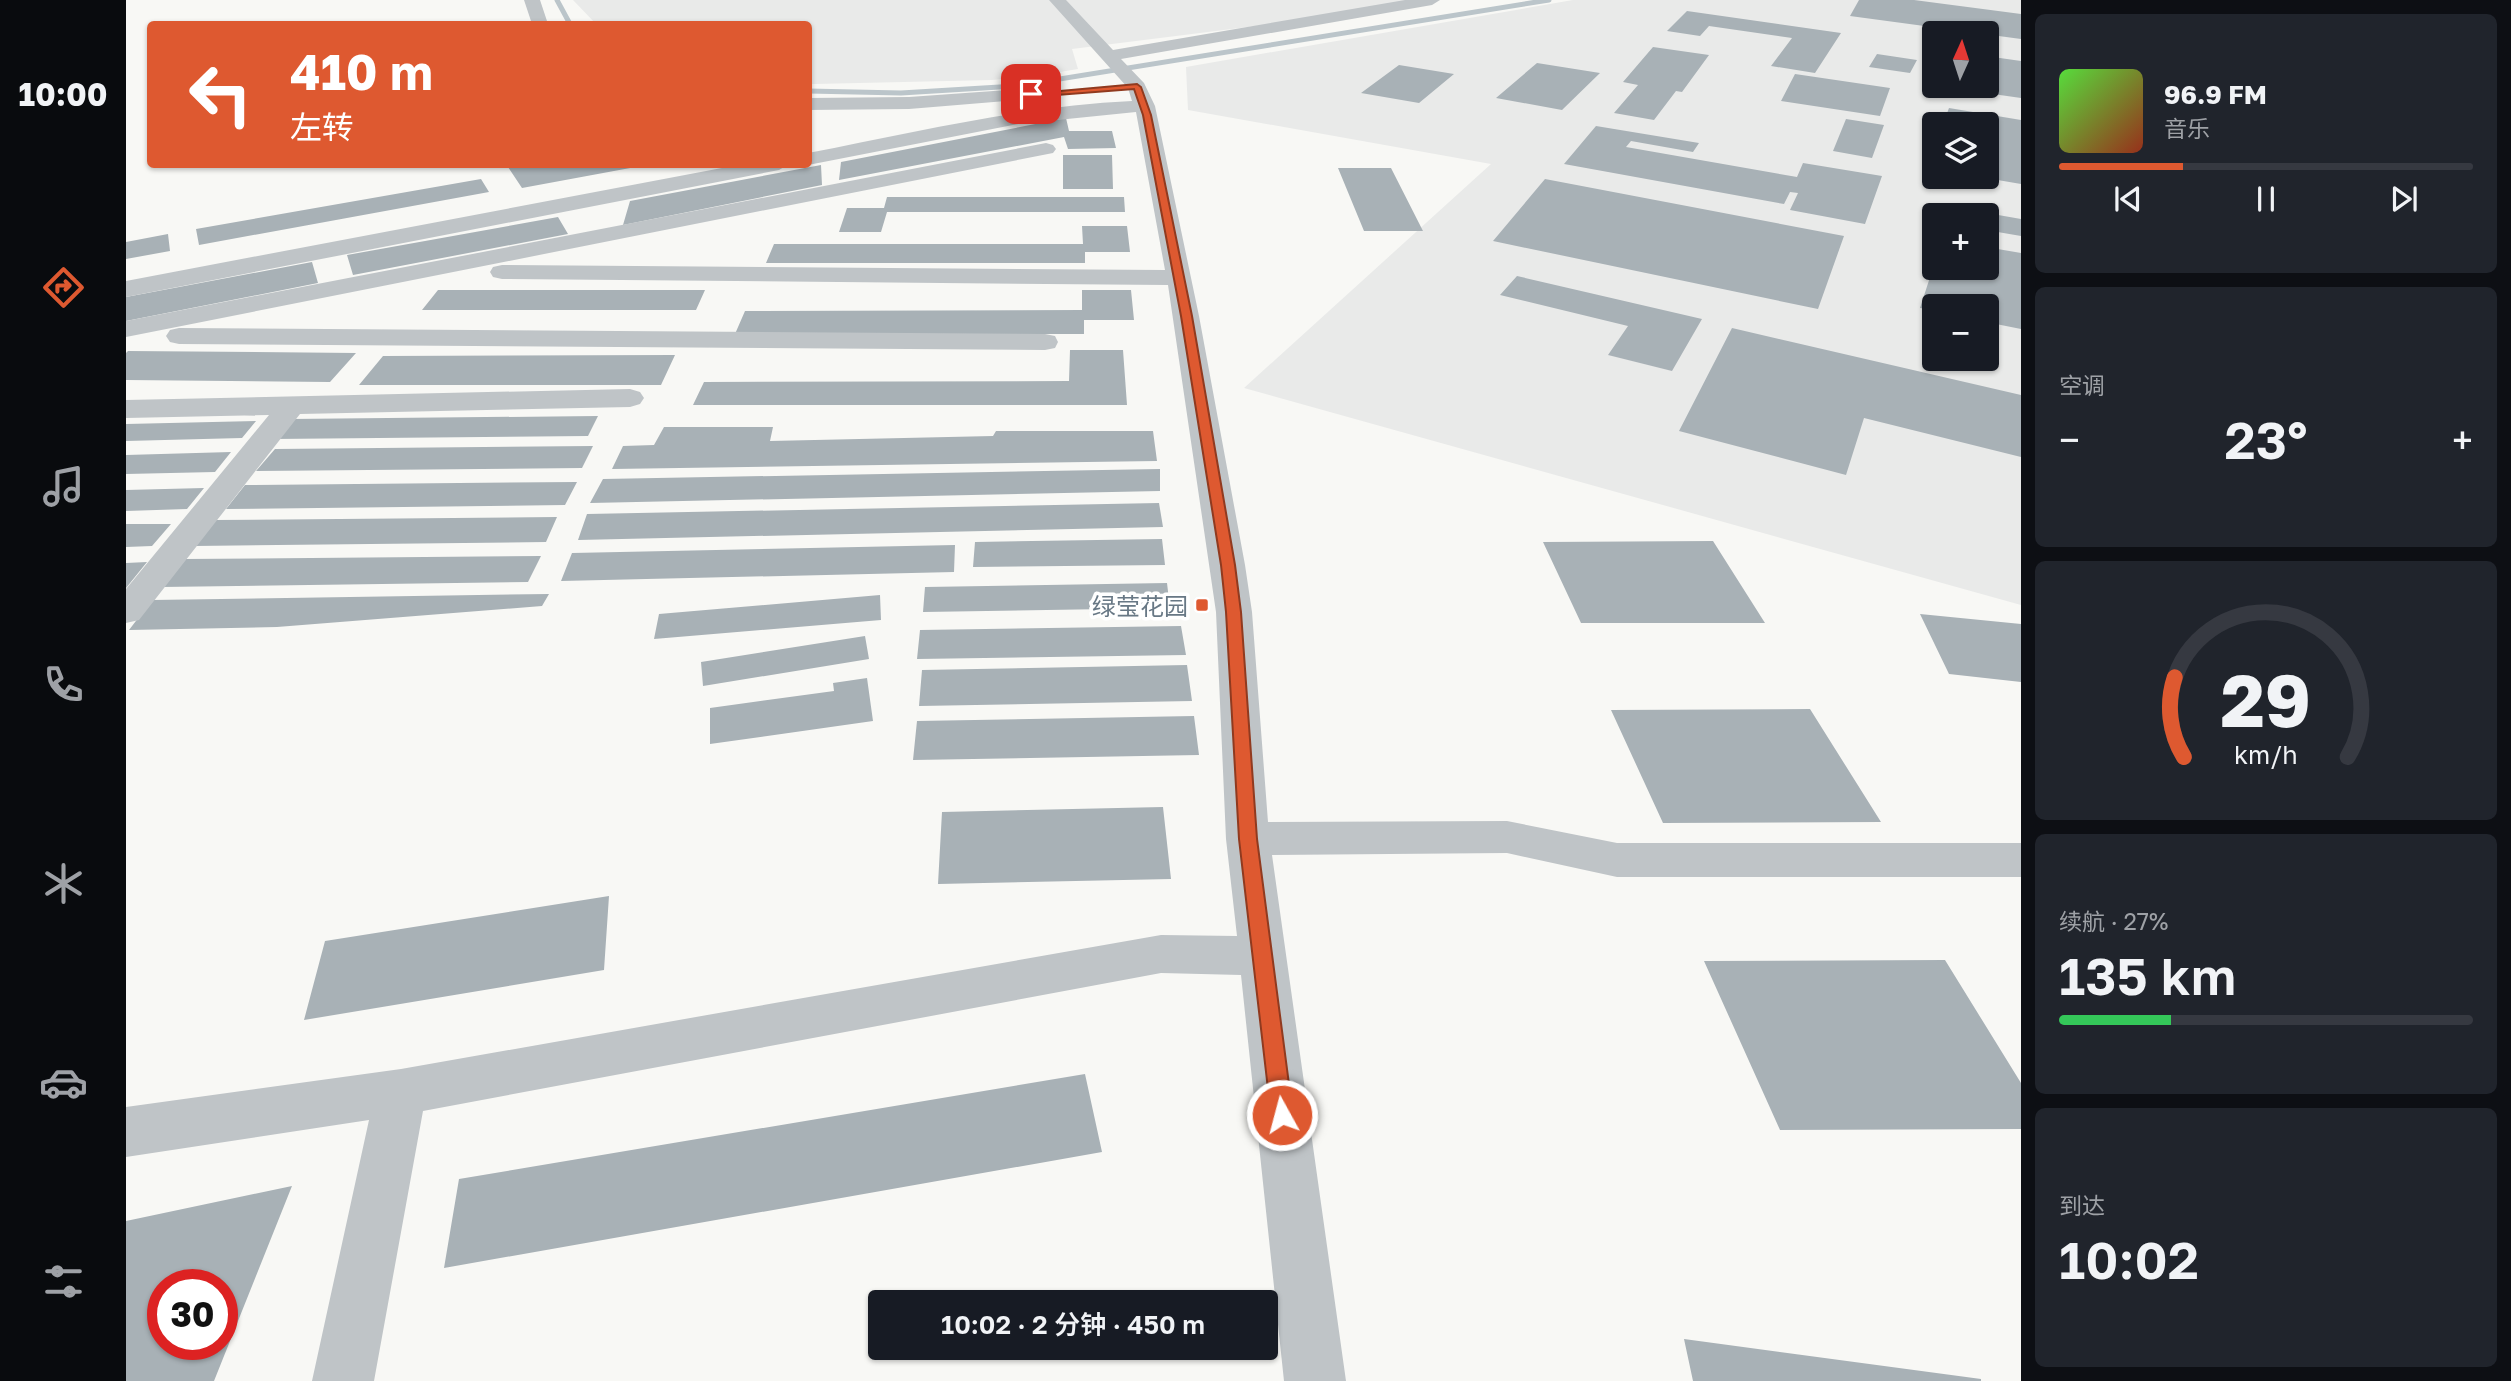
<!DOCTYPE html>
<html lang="zh">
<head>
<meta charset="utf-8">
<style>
  :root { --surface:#171b24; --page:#20242c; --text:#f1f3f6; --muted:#9ea1a6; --line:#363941; --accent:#de5930 }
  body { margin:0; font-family:"Golos Text","Noto Sans SC",sans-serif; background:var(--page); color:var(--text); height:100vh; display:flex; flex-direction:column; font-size:26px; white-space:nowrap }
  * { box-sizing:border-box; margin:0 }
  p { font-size:23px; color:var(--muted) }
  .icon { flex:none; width:38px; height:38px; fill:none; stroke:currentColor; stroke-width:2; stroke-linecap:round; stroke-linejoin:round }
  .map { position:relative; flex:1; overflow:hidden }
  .details { display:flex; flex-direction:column; gap:14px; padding:14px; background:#0d0f14; width:490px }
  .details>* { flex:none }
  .hud { position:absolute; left:21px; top:21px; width:665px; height:147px; border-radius:7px; box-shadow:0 2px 5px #0004; background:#de5930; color:#fff; overflow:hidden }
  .needle { width:46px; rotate:3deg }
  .fabs { position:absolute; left:1796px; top:21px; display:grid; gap:14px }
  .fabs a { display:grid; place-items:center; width:77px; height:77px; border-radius:7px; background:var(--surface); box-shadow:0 2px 5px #0004; font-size:35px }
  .speed { position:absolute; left:21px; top:1269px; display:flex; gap:14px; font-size:35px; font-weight:700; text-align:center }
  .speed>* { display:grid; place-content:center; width:91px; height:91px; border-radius:50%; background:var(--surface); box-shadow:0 2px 5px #0004; line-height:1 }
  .speed .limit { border:10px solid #d22; background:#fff; color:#111 }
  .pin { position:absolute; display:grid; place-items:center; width:60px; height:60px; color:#fff; margin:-30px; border-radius:14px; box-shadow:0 4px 10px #0006 }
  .me { position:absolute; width:77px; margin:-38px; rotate:353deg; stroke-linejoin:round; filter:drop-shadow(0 0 5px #0008) }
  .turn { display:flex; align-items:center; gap:24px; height:147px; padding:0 28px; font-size:32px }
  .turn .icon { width:91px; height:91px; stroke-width:2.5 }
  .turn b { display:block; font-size:49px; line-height:60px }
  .big { font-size:52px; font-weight:600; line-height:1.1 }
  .details .card { flex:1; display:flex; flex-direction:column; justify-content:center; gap:10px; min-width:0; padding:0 24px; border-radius:10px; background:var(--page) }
  .details .dial { align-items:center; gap:0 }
  .dial svg { height:182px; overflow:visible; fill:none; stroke:var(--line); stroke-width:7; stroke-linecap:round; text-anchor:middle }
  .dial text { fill:var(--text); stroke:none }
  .song { display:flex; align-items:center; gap:21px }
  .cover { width:84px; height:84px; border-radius:10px; background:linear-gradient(135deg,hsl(110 70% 55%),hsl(10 70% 35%)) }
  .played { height:7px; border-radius:4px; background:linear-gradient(90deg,var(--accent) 30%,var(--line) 30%) }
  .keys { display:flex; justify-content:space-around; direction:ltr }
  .heat { display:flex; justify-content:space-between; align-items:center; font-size:38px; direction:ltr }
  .charge { height:10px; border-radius:5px; background:linear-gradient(90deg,#34c759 27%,var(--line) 0) }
  .trip { position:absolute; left:742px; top:1290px; width:410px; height:70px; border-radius:7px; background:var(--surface); box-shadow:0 2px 5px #0004; font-weight:600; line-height:70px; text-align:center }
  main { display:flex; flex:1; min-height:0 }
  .dock { display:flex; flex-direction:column; width:126px; justify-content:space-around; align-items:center; background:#090b0e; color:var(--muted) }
  .dock .icon { width:49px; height:49px }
  .dock .current { color:var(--accent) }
  .dock b { font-size:32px; color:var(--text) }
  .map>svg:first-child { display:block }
  .built { fill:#e9eae9; fill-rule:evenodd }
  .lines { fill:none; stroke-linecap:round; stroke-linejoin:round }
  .stream { stroke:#bbc5ca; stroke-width:5 }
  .building { fill:#a8b1b6; fill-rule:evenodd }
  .minor { fill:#bfc4c7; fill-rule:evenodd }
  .route { fill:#de5930; stroke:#903a1f; stroke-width:2 }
  .poi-dot { fill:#de5930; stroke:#fff; stroke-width:2.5 }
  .labels { text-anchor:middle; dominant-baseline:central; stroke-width:7; stroke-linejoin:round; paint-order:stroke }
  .poi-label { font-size:24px; fill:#687885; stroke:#fff; text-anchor:end }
</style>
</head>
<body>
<main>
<nav class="dock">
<b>10:00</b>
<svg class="icon current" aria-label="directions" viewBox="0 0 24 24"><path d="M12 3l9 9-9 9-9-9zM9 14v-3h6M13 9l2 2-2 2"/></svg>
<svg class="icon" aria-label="music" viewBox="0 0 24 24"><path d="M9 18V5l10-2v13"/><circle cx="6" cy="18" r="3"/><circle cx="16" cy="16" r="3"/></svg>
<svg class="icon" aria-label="phone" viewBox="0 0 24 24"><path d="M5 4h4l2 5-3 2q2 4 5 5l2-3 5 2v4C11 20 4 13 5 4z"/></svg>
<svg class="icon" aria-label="climate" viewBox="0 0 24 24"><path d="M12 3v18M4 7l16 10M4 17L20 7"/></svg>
<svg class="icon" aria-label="car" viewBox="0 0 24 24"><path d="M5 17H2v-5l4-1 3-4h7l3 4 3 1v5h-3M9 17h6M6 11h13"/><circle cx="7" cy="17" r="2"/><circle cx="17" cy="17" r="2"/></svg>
<svg class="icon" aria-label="filters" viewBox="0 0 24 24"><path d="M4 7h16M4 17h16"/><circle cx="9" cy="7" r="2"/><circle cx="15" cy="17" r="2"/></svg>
</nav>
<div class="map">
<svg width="1895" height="1381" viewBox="0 0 1895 1381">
  <rect width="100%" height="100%" fill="#f8f8f5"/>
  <!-- built -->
  <path class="built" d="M447,0H1289L1155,23L946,49L952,69L922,74L866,80L689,84H683L682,24H470Z
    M1447,0H1895V605L1118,388L1365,164L1062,110L1060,67ZM1808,33H1860V86H1808ZM1808,124H1860V177H1808ZM1808,215H1860V268H1808ZM1808,306H1860V359H1808Z"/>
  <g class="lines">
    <!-- stream -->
    <path class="stream" d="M431,0L444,24
      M682,91L775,93L890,86L1423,0"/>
  </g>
  <!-- building -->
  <path class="building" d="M1733,0H1788L1895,14V39L1724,16Z
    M1561,11L1715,33L1689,73L1645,66L1666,38L1583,26L1574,36L1541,31Z
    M1527,47L1583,55L1556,92L1550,91L1528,120L1488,113L1512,85L1497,82Z
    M1751,54L1791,60L1784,73L1743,67Z
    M1860,56L1895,61V98L1832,89L1833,86H1860Z
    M1411,63L1474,73L1436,110L1370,98Z
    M1273,65L1328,74L1293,103L1235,93Z
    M1669,74L1764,88L1754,116L1655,101Z
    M1823,108L1895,120V184L1860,178V124H1817Z
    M940,118L943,131H986L990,148L942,149L938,137L713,180L715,162Z
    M1720,119L1758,125L1746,158L1707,151Z
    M1470,126L1573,143L1567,152L1505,141L1500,147L1671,177L1677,163L1756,176L1739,224L1664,210L1672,193L1664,192L1658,204L1438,164Z
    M937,155H986L987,189H937Z
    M380,164L433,166H515L396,188Z
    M695,165L696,185L497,225L504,201Z
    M1212,168H1265L1297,231H1238Z
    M355,179L363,192L73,245L70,229Z
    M1419,179L1718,236L1692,309L1367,241Z
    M761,197H998L999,212H761L755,232H713L721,208H758Z
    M1821,206L1895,219V236L1860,230V215H1817Z
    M432,217L442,234L227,275L221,255Z
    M956,226H1001L1004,252H959V263H640L648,244H957Z
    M42,234L44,251L0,259V242Z
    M1860,247L1895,253V329L1860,322V306H1808V310L1794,308L1807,268H1860Z
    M186,262L192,283L0,321V297Z
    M1391,276L1576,319L1546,371L1482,355L1502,326L1374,295Z
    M312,290H579L570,310H296Z
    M956,290H1005L1008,320H958V334H609L619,311L956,310Z
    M1606,328L1895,395V457L1738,418L1720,475L1553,431Z
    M944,350H997L1001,405H567L578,382L943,381Z
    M2,351L230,353L204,382L0,380V353Z
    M549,355L535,385H233L257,356Z
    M472,416L462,436L147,439L164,419Z
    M130,421L116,438L0,441V424Z
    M538,427H647L644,441L867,436L870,431H1027L1031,461L486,469L497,446L528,445Z
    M467,446L456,468L130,471L149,449Z
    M105,452L89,472L0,474V455Z
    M1034,469V491L464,503L477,479Z
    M451,482L439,505L100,509L119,485Z
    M78,488L61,509L0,511V490Z
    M1033,503L1037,527L452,540L461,514Z
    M431,517L420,542L68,546L88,520Z
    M0,524H45L26,546L0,547Z
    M1036,539L1039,565L847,567L849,542Z
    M1587,541L1639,623H1455L1417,542Z
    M829,545L828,572L435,581L446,553Z
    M415,556L402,582L35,587L58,559Z
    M21,562L0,588V563Z
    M1041,583L1044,608L797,612L799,587Z
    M423,594L416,606L151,627L3,630L26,600Z
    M754,595L755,620L528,639L533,614Z
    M1794,614L1895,624V682L1823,674Z
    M1055,626L1060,655L791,659L794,630Z
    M739,636L743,659L577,686L575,662Z
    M1061,665L1066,701L793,706L796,670Z
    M741,678L747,721L584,744V708L708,691L707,683Z
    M1684,709L1755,822L1537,823L1485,710Z
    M1068,716L1073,755L787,760L791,721Z
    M1037,807L1045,879L812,884L816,812Z
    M483,896L478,970L178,1020L199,941Z
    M1819,960L1895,1083V1129L1654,1130L1578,961Z
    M959,1074L976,1152L318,1268L333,1179Z
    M166,1186L88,1381H0V1221ZM37,1284H96V1344H37Z
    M1558,1339L1855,1379V1381H1567Z"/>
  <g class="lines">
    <!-- minor -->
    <path class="minor" d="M398,0H414L422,24H406Z
      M923,0H940L987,50L1279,0H1314L1306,5L995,59L1018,83L1029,106L1073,316L1119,565L1126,612L1142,822L1381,821L1491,843H1895V877H1491L1381,853L1146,855L1220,1381H1158L1115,975L1035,973L297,1111L248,1381H186L243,1120L0,1157V1107L275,1069L1035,935L1111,936L1100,839L1090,612L1042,285L376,279L367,277L364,272L367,267L376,265L1039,270L1010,112L892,124L682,165L679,164H682V153C790,132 897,106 1006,101L1002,88Z
      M911,88L918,90L920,94L918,98L783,109L682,110V98L783,97Z
      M920,143L927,145L930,149L927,153L0,337V321Z
      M617,164H663L653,170L0,297V281Z
      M53,328L919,334L929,336L932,342L929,348L919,350L53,344L44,342L40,336L44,330Z
      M504,389L514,392L518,398L514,404L504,407L174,414L13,620L0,623V589L143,415L0,418V400Z"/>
  </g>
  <!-- route -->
  <path class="route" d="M1011,84L1015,87L1025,115L1066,316L1109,565L1115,612L1131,839L1167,1115L1164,1122L1156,1125L1149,1122L1145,1115L1113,839L1100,612L1095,565L1055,316L1017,115L1008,89L905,97L901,94Z"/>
  <!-- markers -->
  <rect class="poi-dot" x="1069" y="598" width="14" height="14" rx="3.5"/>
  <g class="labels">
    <!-- poi labels -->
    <g class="poi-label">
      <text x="1062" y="605">绿莹花园</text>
    </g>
  </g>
</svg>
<div class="fabs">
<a><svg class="needle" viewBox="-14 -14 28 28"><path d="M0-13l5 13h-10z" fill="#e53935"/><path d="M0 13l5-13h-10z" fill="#9ea1a6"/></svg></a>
<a><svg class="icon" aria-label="layers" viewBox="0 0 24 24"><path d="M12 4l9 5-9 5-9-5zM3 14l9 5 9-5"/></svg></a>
<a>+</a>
<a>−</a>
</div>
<div class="speed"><div class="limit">30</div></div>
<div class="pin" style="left:905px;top:94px;background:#d93025"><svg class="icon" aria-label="arrive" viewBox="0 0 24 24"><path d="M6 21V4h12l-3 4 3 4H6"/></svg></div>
<svg class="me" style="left:1156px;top:1115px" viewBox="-20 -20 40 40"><circle r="17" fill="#de5930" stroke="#fff" stroke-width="3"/><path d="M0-11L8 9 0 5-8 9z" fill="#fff"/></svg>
<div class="trip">10:02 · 2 分钟 · 450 m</div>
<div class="hud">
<div class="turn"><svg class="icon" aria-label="left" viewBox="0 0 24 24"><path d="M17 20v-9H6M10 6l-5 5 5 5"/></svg><div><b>410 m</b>左转</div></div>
</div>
</div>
<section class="details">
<div class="card">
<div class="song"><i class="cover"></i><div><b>96.9 FM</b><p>音乐</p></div></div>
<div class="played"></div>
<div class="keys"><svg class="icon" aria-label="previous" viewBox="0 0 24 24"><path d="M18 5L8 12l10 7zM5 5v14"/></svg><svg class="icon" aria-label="pause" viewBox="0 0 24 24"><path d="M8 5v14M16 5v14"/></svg><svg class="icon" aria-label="next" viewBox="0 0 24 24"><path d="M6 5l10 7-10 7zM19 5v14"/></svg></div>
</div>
<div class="card"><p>空调</p>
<div class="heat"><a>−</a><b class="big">23°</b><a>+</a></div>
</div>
<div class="card dial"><svg viewBox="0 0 100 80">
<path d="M14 69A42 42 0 1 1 86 69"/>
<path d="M14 69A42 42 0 0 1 10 34" stroke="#de5930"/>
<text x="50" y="56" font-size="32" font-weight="700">29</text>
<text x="50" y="72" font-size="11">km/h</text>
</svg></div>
<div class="card"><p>续航 · 27%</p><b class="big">135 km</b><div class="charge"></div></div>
<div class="card"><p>到达</p><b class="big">10:02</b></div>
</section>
</main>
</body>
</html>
